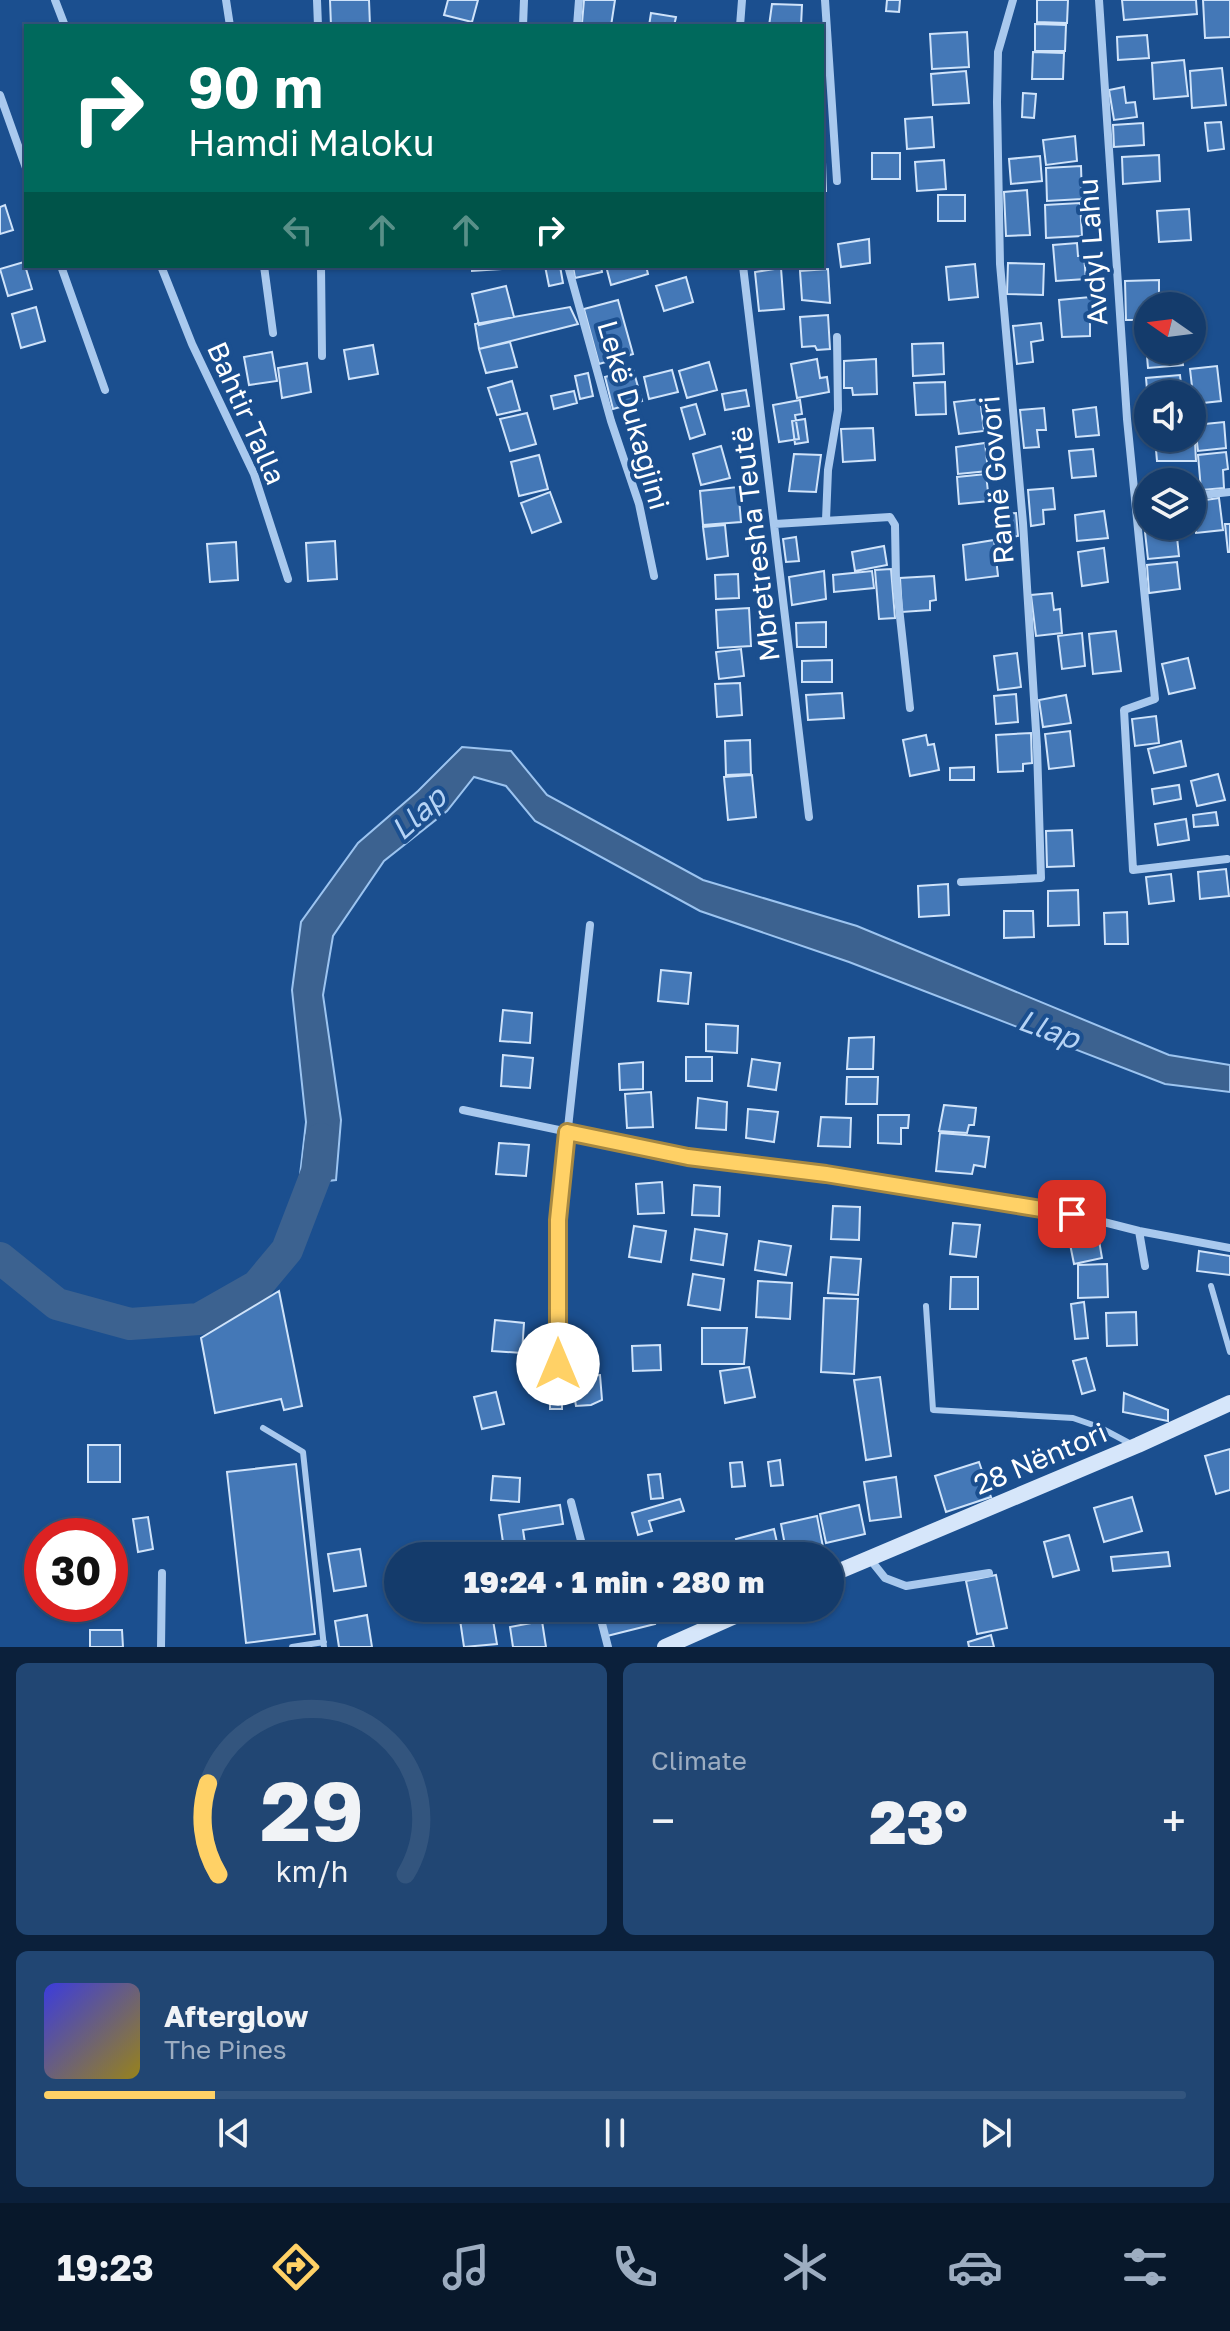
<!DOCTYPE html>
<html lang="en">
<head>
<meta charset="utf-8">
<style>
  :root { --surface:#143b6b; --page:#214673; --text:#f1f3f6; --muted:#9dadc1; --line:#33557e; --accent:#ffd166 }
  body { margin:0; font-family:"Golos Text",sans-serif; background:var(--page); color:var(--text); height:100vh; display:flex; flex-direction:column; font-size:30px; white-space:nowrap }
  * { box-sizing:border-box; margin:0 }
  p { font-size:26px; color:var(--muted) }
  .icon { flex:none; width:44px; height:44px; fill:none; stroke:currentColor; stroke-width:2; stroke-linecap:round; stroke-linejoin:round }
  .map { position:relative; height:1647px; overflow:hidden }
  .drawer { display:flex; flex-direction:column; gap:16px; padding:16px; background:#0b203b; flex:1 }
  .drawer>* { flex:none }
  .hud { position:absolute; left:24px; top:24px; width:800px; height:244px; border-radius:0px; box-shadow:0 2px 6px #0004,0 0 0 2px var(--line); background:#00695c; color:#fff; overflow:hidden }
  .needle { width:52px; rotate:284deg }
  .tools { position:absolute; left:1134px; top:292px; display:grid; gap:16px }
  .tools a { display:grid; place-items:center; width:72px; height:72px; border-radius:50%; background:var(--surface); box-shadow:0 2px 6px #0004,0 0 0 2px var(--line); font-size:40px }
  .speed { position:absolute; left:24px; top:1518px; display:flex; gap:16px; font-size:40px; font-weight:700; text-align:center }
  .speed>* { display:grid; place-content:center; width:104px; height:104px; border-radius:50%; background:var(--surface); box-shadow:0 2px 6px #0004,0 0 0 2px var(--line); line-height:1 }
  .speed .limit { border:12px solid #d22; background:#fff; color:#111 }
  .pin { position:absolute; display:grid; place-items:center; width:68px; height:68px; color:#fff; margin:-34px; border-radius:16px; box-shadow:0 4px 12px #0006 }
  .me { position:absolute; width:88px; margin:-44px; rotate:0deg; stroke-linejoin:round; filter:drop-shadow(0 0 6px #0008) }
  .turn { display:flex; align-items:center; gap:28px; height:168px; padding:0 32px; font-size:36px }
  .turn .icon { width:104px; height:104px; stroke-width:2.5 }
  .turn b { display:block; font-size:56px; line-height:68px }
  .lanes { display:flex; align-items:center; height:76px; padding:0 32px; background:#0003; justify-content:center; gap:40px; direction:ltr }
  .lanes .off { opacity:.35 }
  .big { font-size:60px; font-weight:800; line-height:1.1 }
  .drawer .tile { flex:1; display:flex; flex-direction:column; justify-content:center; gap:12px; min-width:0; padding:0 28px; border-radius:12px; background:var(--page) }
  .drawer .dial { align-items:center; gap:0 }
  .dial svg { height:208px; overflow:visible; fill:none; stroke:var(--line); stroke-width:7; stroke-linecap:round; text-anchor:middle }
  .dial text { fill:var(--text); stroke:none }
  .song { display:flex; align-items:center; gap:24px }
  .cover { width:96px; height:96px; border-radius:12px; background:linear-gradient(135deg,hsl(240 70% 55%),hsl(50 70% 35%)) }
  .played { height:8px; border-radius:4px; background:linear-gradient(90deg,var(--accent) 15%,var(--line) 15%) }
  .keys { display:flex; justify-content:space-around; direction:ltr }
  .heat { display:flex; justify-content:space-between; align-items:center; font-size:44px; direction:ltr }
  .drawer .tiles { flex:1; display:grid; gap:16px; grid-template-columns:1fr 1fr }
  .tile:last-child { grid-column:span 2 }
  .trip { position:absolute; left:384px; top:1542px; width:460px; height:80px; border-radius:40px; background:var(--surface); box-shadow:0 2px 6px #0004,0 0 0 2px var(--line); font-weight:800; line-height:80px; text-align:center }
  .dock { display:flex; height:128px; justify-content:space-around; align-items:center; background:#08182b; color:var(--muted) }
  .dock .icon { width:56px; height:56px }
  .dock .on { color:var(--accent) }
  .dock b { font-size:36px; color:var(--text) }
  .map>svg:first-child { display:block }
  .water { fill:#3c6290; stroke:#9cc4f0; stroke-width:2 }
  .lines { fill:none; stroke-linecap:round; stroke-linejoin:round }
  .river { stroke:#3c6290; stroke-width:32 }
  .building { fill:#4478b7; stroke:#cfe3fa; stroke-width:2 }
  .service { stroke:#a9c9ee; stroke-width:6 }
  .minor { stroke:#a9c9ee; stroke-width:8 }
  .secondary { stroke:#d6e6fa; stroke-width:16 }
  .route-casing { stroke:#a68842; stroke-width:20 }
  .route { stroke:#ffd166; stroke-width:14 }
  .labels { text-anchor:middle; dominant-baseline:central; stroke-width:8; stroke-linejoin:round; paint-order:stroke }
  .street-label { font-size:28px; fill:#fff; stroke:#1b4f8f }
  .water-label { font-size:30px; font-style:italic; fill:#b5d3f5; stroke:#1b4f8f }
</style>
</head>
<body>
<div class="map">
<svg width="1230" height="1647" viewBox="0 0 1230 1647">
  <rect width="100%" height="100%" fill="#1b4f8f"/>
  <!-- water -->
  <path class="water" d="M462,747L511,751L547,795L703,880L857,926L1169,1055L1230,1065V1092L1165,1084L849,962L700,911L535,821L506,786L474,777L447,811L384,861L333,936L323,995L341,1120L336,1180L299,1184L306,1122L292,990L301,922L358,843L418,791Z"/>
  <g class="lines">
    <!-- river -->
    <path class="river" d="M0,1258L57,1304L130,1324L199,1319L257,1286L287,1250L317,1172L321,1139"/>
  </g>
  <!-- building -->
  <path class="building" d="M330,0H369L370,26H331Z
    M448,0H478L472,22L444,15Z
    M584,0H615L611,26L582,23Z
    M887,0H900L899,12L886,11Z
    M1037,0H1068L1067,23L1037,22Z
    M1122,0H1196L1197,14L1124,20Z
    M1203,0H1230V37L1205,38Z
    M772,4L802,5L801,26H769Z
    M651,13L676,17L674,26H649Z
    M1035,24L1066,25L1065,51H1035Z
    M967,32L969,67L932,69L930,34Z
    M1147,35L1149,58L1118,60L1117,37Z
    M1033,52L1064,53L1063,79H1032Z
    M1184,60L1188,96L1154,99L1152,63Z
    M1222,68L1226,105L1192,108L1190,71Z
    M966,71L969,103L933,105L931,74Z
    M1124,87L1126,103L1135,102L1137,117L1114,120L1109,90Z
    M1023,93L1036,94L1034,118L1022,117Z
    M932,117L934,147L907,149L905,119Z
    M1221,122L1224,149L1208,151L1205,123Z
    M1143,123L1144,145L1114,147L1113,125Z
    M1075,136L1077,161L1046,165L1043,140Z
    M872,153H900V179H872Z
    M1159,155L1160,181L1123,184L1122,157Z
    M1040,156L1042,181L1011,184L1009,159Z
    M944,160L946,189L917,191L915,162Z
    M822,162H825L826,191H822Z
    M1081,166L1082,199L1047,201L1046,168Z
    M1027,190L1030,235L1006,236L1004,192Z
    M938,195H965V221H938Z
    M1080,203L1082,236L1046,238L1045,205Z
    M5,205L13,230L0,234V207Z
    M1189,209L1191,240L1159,242L1157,211Z
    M869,239L870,263L841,267L838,244Z
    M1077,243L1078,256H1084L1086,279L1056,281L1053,245Z
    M24,262L32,289L8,296L0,269Z
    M1008,263L1044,264L1043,295L1007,294Z
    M975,264L978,297L949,300L946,267Z
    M472,266H501V269L472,271Z
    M545,266H560L563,283L549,286Z
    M573,266H601L602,272L575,278Z
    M606,266H646L648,274L611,285Z
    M781,268L784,309L759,311L755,272Z
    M828,269L830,303L802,300L800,271Z
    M686,277L693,302L664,311L656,286Z
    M1159,280V294H1166V306H1148V320H1126L1125,281Z
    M506,286L514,317L479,325L472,294Z
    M1101,296L1102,311L1090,314V336L1062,337L1059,300Z
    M618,300L633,354L599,364L584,309Z
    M36,307L45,341L21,348L12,314Z
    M570,307L578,324L479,349L475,324Z
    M828,315L830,349L817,350L815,346L802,347L800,317Z
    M1041,323L1043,340L1031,342L1033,362L1017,364L1013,326Z
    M1148,332V350H1181L1183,365L1148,368L1145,333Z
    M510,342L517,367L486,373L479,349Z
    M943,343L944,374L913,376L912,344Z
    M373,345L378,374L349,379L344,350Z
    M272,352L277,381L249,385L244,357Z
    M817,359L820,378L827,377L829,392L797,398L791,364Z
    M876,359L877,394L853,395L852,388H844V361Z
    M709,362L717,390L687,398L679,371Z
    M307,363L311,392L282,398L278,368Z
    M1217,366L1221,401L1194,404L1190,369Z
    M633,369L642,401L613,409L605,377Z
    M672,370L678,392L649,399L644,377Z
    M588,373L593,396L580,399L575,376Z
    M1180,375L1182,394H1148V401L1146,378Z
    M512,381L520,410L497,415L488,388Z
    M945,382L946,414L916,415L914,383Z
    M746,390L749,406L725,410L722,394Z
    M574,391L577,403L554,409L551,396Z
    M980,399L984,431L959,434L954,402Z
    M800,400L802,414L795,415L799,439L779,442L773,405Z
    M696,404L705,434L690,439L681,408Z
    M1096,407L1099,435L1076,437L1073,410Z
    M1044,408L1046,430H1037L1039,447L1024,448L1020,410Z
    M527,413L536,444L510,451L500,419Z
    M805,419L808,442L795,444L792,421Z
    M1224,422L1226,448L1198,451L1195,425Z
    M1192,423H1194L1196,461H1157L1155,438H1192Z
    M873,428L875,460L843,462L841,429Z
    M985,443L988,471L958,474L956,447Z
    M721,446L730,478L701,485L693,454Z
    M1093,449L1096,476L1072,478L1069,451Z
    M1226,452L1228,469L1223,470L1224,488L1201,490L1198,455Z
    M794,454L821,455L816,492L789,491Z
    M539,455L548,489L519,496L511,462Z
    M986,474L989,501L959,504L957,477Z
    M738,487L741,522L703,525L700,491Z
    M1053,488L1055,509L1043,510L1044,524L1031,526L1028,490Z
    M550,492L561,522L532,533L521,503Z
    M1219,498L1223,530L1196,533L1192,502Z
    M1104,511L1108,538L1077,541L1075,515Z
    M1016,513L1018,536L1006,538L1003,514Z
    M1225,524H1230V552H1228Z
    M725,525L728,556L707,559L703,527Z
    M1176,528L1179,556L1148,559L1145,532Z
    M796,537L799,561L786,562L783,539Z
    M994,540L998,576L966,580L963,545Z
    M335,541L337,579L308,581L306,543Z
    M236,542L238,580L210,582L207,544Z
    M884,546L887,565L855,571L852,552Z
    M1104,548L1108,582L1082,586L1078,552Z
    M1177,562L1180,589L1149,593L1147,565Z
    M891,569L895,618L879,619L875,570Z
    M824,571L826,599L792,605L789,577Z
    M872,571L874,588L834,592L833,575Z
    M738,574L739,598L716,599L715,575Z
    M934,576L936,600L930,601V610L902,612L900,578Z
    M1052,593L1054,610L1060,609L1062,633L1036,636L1031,595Z
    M749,608L751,646L718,648L716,610Z
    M826,622V647H797L796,623Z
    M1116,631L1121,671L1093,674L1089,634Z
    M1082,633L1085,666L1062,669L1058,636Z
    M741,649L744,676L719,679L716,652Z
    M1017,653L1021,687L998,690L994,656Z
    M1188,658L1195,688L1169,694L1162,664Z
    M832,660V682H802V661Z
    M740,683L742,715L717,717L715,684Z
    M842,693L844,718L808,720L806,695Z
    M1016,694L1018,722L996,724L994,696Z
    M1066,695L1071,723L1043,727L1039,700Z
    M1156,716L1159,743L1135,746L1132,719Z
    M1070,731L1074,766L1049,769L1045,734Z
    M1031,733L1032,763L1023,764V771L998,772L996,735Z
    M926,735L928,745L934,744L939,770L910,776L903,740Z
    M750,740L751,774L726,775L725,741Z
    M1181,741L1186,766L1154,773L1148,749Z
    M974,767V780H950V768Z
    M1218,774L1225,800L1197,806L1191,781Z
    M752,775L756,817L728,820L724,777Z
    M1179,785L1181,799L1154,804L1152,789Z
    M1216,812L1218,825L1194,827L1193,815Z
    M1186,819L1189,840L1158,845L1155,824Z
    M1072,830L1074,866L1047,867L1046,831Z
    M1226,869L1229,896L1200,899L1198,872Z
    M1171,874L1174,901L1149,904L1146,877Z
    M948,884L949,915L919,917L918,886Z
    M1078,890L1079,925L1048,926V891Z
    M1004,911H1033L1034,937L1004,938Z
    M1127,912L1128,944H1105L1104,913Z
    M661,970L691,973L688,1004L658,1001Z
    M503,1010L532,1013L530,1043L500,1041Z
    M706,1024L738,1026L737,1053L706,1051Z
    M874,1037L873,1069H847L849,1038Z
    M503,1055L533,1058L530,1088L501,1086Z
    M686,1057H712V1081H686Z
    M752,1059L780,1063L776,1090L748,1086Z
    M643,1062V1089L620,1090L619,1064Z
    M847,1077H878L877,1104H846Z
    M651,1092L653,1127L627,1128L625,1094Z
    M698,1098L727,1102L726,1130L696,1128Z
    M944,1105L976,1108L974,1125H969L967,1133L939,1131Z
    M748,1109L778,1112L774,1142L746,1138Z
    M878,1115H909L908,1128H901V1144L878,1143Z
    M821,1117L851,1118L850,1147L818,1146Z
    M940,1133L989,1137L985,1167L974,1165L972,1174L936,1171Z
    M499,1143L529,1145L526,1176L496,1174Z
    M662,1182L664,1213L638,1214L636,1184Z
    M694,1185L720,1187L719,1216L692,1215Z
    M833,1206L860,1207L859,1240L831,1239Z
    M953,1223L980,1225L976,1257L950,1254Z
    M1096,1223L1102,1258L1074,1264L1067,1229Z
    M634,1226L666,1231L661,1262L629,1257Z
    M695,1229L727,1234L723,1265L691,1260Z
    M759,1241L791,1246L786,1275L755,1270Z
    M1199,1251L1230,1256V1275L1197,1271Z
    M831,1257L861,1259L858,1295L828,1293Z
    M1107,1264L1108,1297L1078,1298V1265Z
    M693,1274L724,1279L720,1310L688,1305Z
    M951,1277H978V1309H950Z
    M758,1281L792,1283L790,1319L756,1317Z
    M279,1291L302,1406L284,1410L281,1399L215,1413L201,1338Z
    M824,1298L858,1299L854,1374L821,1372Z
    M1084,1302L1088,1338L1075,1339L1071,1304Z
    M1136,1312L1137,1345L1107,1346L1106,1313Z
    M495,1320L524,1323L522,1353L492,1351Z
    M702,1328H747L744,1364H702Z
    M660,1345L661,1370L633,1371L632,1346Z
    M1086,1358L1095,1390L1082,1394L1073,1361Z
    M749,1367L755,1397L725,1403L720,1371Z
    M600,1375L602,1400L591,1405L576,1406L575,1400L569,1401L567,1377Z
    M550,1376H562V1409H550Z
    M880,1377L891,1456L866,1460L854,1380Z
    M496,1392L504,1424L482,1429L474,1397Z
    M1124,1393L1168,1410V1421L1123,1412Z
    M88,1445H120V1482H88Z
    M1230,1449V1490L1216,1494L1205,1456Z
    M780,1460L783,1485L771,1486L768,1462Z
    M742,1462L745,1486L732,1487L730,1463Z
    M979,1462L991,1497L946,1512L935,1476Z
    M296,1464L315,1634L246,1643L227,1472Z
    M660,1474L663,1498L651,1499L648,1475Z
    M493,1476L520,1478L519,1502L491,1500Z
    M896,1477L901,1517L870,1521L864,1482Z
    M1132,1497L1142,1531L1104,1542L1094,1508Z
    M680,1499L684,1511L649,1521L652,1531L638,1535L632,1513Z
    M560,1505L563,1524L523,1530L527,1556H505L499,1515Z
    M859,1505L865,1534L826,1543L820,1514Z
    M817,1516L824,1552L787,1556L781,1524Z
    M148,1517L153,1549L138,1552L133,1519Z
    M774,1529L780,1556H740L736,1539Z
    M1069,1535L1079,1570L1053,1577L1044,1542Z
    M360,1549L366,1586L334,1591L328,1554Z
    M1168,1552L1170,1566L1113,1571L1111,1557Z
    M398,1562V1578L390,1579L389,1563Z
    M996,1575L1007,1628L977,1634L966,1581Z
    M491,1608L497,1644L464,1647L459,1613Z
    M601,1608H651L655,1624L607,1636Z
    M653,1608H679L680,1612L657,1620Z
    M367,1615L372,1647H339L335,1621Z
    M542,1621L546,1647H513L510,1627Z
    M90,1630H122L123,1647H90Z
    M991,1635L994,1647H969L968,1642Z"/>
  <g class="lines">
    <!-- service -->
    <path class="service" d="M1211,1286L1230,1352
      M926,1306L933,1410L1073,1418L1099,1427L1131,1444
      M263,1428L303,1452L324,1647
      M292,1647L324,1642"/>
    <!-- minor -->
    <path class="minor" d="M55,0L65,26
      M226,0L230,26
      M317,0L318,26
      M825,0L837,181
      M1099,0L1127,419L1155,699L1124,710L1133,870L1227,859
      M523,26L524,0
      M577,26L579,0
      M740,26L742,0
      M0,95L26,168
      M61,266L105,390
      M161,266L192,344L254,474L288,579
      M264,266L273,333
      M321,266L322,356
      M568,266L611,421L639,504L654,576
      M743,266L809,817
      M1192,496L1230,492
      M1135,499H1148
      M826,520L828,470L838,410L837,337
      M775,524L890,517L895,525L896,580L910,708
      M961,882L1041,878L1037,747L1023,523L1000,264L997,102L998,52L1013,0
      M463,1110L688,1157L826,1174L1072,1214L1139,1231L1230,1248
      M1139,1231L1145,1266
      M558,1364V1220L590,925
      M571,1502L585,1556
      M869,1558L885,1578L906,1586L989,1573
      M598,1608L608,1647
      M161,1647L162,1573"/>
    <!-- secondary -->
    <path class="secondary" d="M830,1575L1138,1445L1230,1403
      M665,1647L753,1608"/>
  </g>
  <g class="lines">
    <!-- route casing -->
    <g class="route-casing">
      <path id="route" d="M558,1364V1220L567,1132L688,1157L826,1174L1072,1214"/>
    </g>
    <!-- route -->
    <use href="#route" class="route"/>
  </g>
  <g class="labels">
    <!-- street labels -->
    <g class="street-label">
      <text transform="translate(1092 252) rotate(-94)">Avdyl Lahu</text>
      <text transform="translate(247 413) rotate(66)">Bahtir Talla</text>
      <text transform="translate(634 415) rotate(74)">Lekë Dukagjini</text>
      <text transform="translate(996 480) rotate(-95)">Ramë Govori</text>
      <text transform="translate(755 544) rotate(-97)">Mbretresha Teutë</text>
      <text transform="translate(1040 1458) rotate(-23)">28 Nëntori</text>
    </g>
    <!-- water labels -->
    <g class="water-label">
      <text transform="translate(418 813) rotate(-42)">Llap</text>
      <text transform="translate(1049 1029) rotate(20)">Llap</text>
    </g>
  </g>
</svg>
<div class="tools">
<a><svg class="needle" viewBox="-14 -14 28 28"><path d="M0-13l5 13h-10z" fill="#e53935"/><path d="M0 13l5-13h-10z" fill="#9dadc1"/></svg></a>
<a><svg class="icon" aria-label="sound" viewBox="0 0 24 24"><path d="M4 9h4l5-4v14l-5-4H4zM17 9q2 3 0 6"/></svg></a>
<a><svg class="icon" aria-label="layers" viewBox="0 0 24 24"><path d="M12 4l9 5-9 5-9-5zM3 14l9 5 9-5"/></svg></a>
</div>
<div class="speed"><div class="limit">30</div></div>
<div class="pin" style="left:1072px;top:1214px;background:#d93025"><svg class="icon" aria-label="arrive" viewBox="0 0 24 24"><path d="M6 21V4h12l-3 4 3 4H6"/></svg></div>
<svg class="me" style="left:558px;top:1364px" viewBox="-20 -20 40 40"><circle r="19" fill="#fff"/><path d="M0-13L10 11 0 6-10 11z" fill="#ffd166"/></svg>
<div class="trip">19:24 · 1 min · 280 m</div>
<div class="hud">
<div class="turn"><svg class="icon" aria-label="right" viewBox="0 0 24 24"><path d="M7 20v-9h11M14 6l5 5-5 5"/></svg><div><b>90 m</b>Hamdi Maloku</div></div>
<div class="lanes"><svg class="icon off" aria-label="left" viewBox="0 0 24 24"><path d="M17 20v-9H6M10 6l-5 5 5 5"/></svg><svg class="icon off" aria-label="ahead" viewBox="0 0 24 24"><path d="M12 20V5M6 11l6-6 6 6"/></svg><svg class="icon off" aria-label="ahead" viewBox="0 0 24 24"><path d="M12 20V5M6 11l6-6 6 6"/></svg><svg class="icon" aria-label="right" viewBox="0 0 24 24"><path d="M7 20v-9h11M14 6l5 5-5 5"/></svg></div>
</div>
</div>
<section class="drawer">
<div class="tiles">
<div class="tile dial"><svg viewBox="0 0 100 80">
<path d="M14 69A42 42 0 1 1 86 69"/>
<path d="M14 69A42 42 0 0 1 10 34" stroke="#ffd166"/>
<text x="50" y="56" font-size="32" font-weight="700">29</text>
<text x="50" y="72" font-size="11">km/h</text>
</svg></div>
<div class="tile"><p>Climate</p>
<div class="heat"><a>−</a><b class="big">23°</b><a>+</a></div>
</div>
<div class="tile">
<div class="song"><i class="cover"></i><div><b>Afterglow</b><p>The Pines</p></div></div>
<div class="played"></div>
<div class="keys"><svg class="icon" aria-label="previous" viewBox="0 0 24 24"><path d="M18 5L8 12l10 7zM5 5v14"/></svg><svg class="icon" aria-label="pause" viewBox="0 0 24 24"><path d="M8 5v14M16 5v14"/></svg><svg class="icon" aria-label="next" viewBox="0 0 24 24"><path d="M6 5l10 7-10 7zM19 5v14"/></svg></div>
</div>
</div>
</section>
<nav class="dock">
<b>19:23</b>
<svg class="icon on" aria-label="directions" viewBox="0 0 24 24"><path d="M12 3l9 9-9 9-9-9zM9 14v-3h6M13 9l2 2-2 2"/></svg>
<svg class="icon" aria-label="music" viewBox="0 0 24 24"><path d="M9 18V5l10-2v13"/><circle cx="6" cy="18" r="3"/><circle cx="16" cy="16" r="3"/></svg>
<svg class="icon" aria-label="phone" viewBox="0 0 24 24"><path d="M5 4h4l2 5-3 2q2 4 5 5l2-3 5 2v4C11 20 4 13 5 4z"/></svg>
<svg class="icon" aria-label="climate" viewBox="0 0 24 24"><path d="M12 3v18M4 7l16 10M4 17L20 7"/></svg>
<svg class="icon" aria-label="car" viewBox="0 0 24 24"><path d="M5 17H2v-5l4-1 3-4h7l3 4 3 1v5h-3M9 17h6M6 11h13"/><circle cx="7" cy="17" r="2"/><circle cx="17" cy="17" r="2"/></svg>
<svg class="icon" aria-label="filters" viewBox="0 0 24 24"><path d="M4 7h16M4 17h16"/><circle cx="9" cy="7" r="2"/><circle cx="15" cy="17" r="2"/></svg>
</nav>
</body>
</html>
